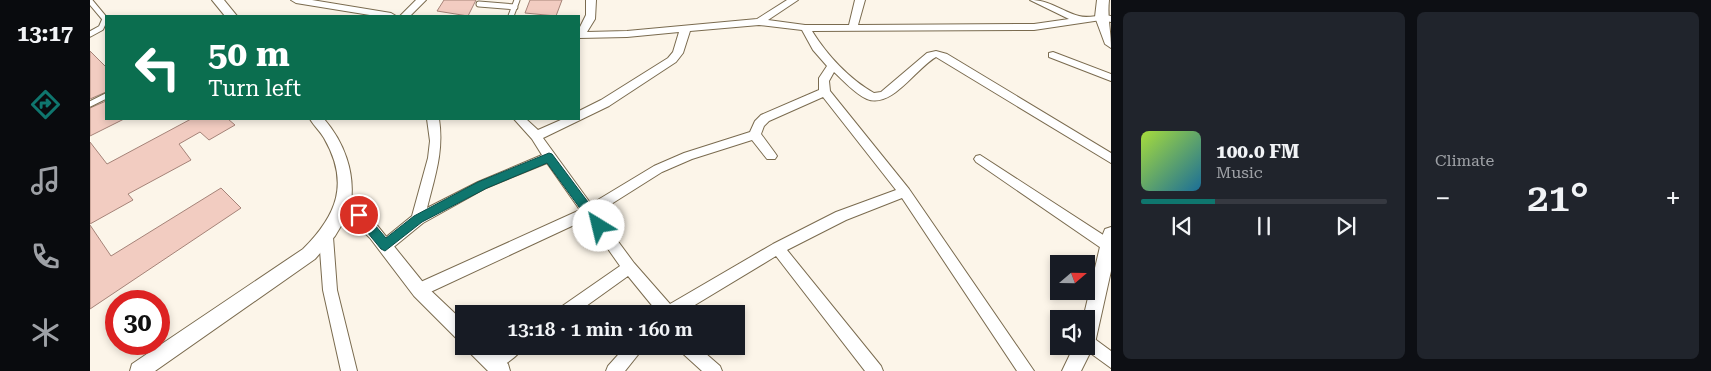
<!DOCTYPE html>
<html lang="en">
<head>
<meta charset="utf-8">
<style>
  :root { --surface:#171b24; --page:#20242c; --text:#f1f3f6; --muted:#9ea1a6; --line:#363941; --accent:#0f766e }
  body { margin:0; font-family:"Roboto Serif",serif; background:var(--page); color:var(--text); height:100vh; display:flex; flex-direction:column; font-size:19px; white-space:nowrap }
  * { box-sizing:border-box; margin:0 }
  p { font-size:16px; color:var(--muted) }
  .icon { flex:none; width:28px; height:28px; fill:none; stroke:currentColor; stroke-width:2; stroke-linecap:round; stroke-linejoin:round }
  .map { position:relative; flex:1; overflow:hidden }
  .details { display:flex; flex-direction:column; gap:12px; padding:12px; background:#0d0f14; width:600px }
  .details>* { flex:none }
  .guide { position:absolute; left:15px; top:15px; width:475px; height:105px; border-radius:0px; box-shadow:0 2px 8px #0003; background:#0b6e4f; color:#fff; overflow:hidden }
  .needle { width:32px; rotate:70deg }
  .fabs { position:absolute; left:960px; top:255px; display:grid; gap:10px }
  .fabs a { display:grid; place-items:center; width:45px; height:45px; border-radius:0px; background:var(--surface); box-shadow:0 2px 8px #0003; font-size:25px }
  .speed { position:absolute; left:15px; top:290px; display:flex; gap:10px; font-size:25px; font-weight:700; text-align:center }
  .speed>* { display:grid; place-content:center; width:65px; height:65px; border-radius:50%; background:var(--surface); box-shadow:0 2px 8px #0003; line-height:1 }
  .speed .limit { border:8px solid #d22; background:#fff; color:#111 }
  .pin { position:absolute; display:grid; place-items:center; width:42px; height:42px; color:#fff; margin:-21px; border:2px solid #fff; border-radius:50%; box-shadow:0 1px 5px #0007 }
  .me { position:absolute; width:55px; margin:-28px; rotate:324deg; stroke-linejoin:round; filter:drop-shadow(0 0 4px #0008) }
  .turn { display:flex; align-items:center; gap:18px; height:105px; padding:0 20px; font-size:22px }
  .turn .icon { width:65px; height:65px; stroke-width:2.5 }
  .turn b { display:block; font-size:35px; line-height:42px }
  .big { font-size:38px; font-weight:600; line-height:1.1 }
  .details .widget { flex:1; display:flex; flex-direction:column; justify-content:center; gap:8px; min-width:0; padding:0 18px; border-radius:8px; background:var(--page) }
  .song { display:flex; align-items:center; gap:15px }
  .cover { width:60px; height:60px; border-radius:8px; background:linear-gradient(135deg,hsl(80 70% 55%),hsl(200 70% 35%)) }
  .played { height:5px; border-radius:2px; background:linear-gradient(90deg,var(--accent) 30%,var(--line) 30%) }
  .keys { display:flex; justify-content:space-around; direction:ltr }
  .heat { display:flex; justify-content:space-between; align-items:center; font-size:28px; direction:ltr }
  .details .tiles { flex:1; display:grid; gap:12px; grid-template-columns:repeat(2,1fr) }
  .trip { position:absolute; left:365px; top:305px; width:290px; height:50px; border-radius:0px; background:var(--surface); box-shadow:0 2px 8px #0003; font-weight:600; line-height:50px; text-align:center }
  main { display:flex; flex:1; min-height:0 }
  .tab-bar { display:flex; flex-direction:column; width:90px; justify-content:space-around; align-items:center; background:#090b0e; color:var(--muted) }
  .tab-bar .icon { width:35px; height:35px }
  .tab-bar .active { color:var(--accent) }
  .tab-bar b { font-size:22px; color:var(--text) }
  .map>svg:first-child { display:block }
  .building { fill:#f2ccc1; stroke:#a58378 }
  .lines { fill:none; stroke-linecap:round; stroke-linejoin:round }
  .service-casing { stroke:#7a6b4f; stroke-width:7 }
  .minor-casing { stroke:#7a6b4f; stroke-width:2 }
  .tertiary-casing { stroke:#7a6b4f; stroke-width:2 }
  .service { stroke:#fff; stroke-width:5 }
  .minor { fill:#fff; fill-rule:evenodd }
  .tertiary { fill:#fff; fill-rule:evenodd }
  .route { fill:#0f766e; stroke:#0a4d48 }
</style>
</head>
<body>
<main>
<nav class="tab-bar">
<b>13:17</b>
<svg class="icon active" aria-label="directions" viewBox="0 0 24 24"><path d="M12 3l9 9-9 9-9-9zM9 14v-3h6M13 9l2 2-2 2"/></svg>
<svg class="icon" aria-label="music" viewBox="0 0 24 24"><path d="M9 18V5l10-2v13"/><circle cx="6" cy="18" r="3"/><circle cx="16" cy="16" r="3"/></svg>
<svg class="icon" aria-label="phone" viewBox="0 0 24 24"><path d="M5 4h4l2 5-3 2q2 4 5 5l2-3 5 2v4C11 20 4 13 5 4z"/></svg>
<svg class="icon" aria-label="climate" viewBox="0 0 24 24"><path d="M12 3v18M4 7l16 10M4 17L20 7"/></svg>
</nav>
<div class="map">
<svg width="1021" height="371" viewBox="0 0 1021 371">
  <rect width="100%" height="100%" fill="#fcf5e9"/>
  <!-- building -->
  <path class="building" d="M354,0H386L378,16L347,11Z
    M440,0H472L466,16L435,13Z
    M0,51L16,67V92L0,99Z
    M16,101V119H34L0,136V108Z
    M101,119H138L145,125L119,140L110,132L89,144L101,160L38,194L43,200L0,224V142L17,164Z
    M131,188L151,208L0,309V225L21,256Z"/>
  <g class="lines">
    <!-- service casing -->
    <g class="service-casing">
      <path id="service" d="M0,1L15,19L11,28L0,34
        M389,4L425,7
        M421,16L427,0
        M0,104L16,96"/>
    </g>
    <!-- minor casing -->
    <g class="minor-casing">
      <path id="minor" d="M201,0H222L301,13L306,16H286L206,3Z
        M326,0H336L320,16H310Z
        M496,0H506L505,19L497,32L537,31L667,19L697,0H708L678,20L715,25H759L765,0H775L768,25L944,24L979,19L940,0C960,0 971,11 989,16C998,19 1010,14 1021,16V22L1011,20L944,30L722,31C737,55 759,79 784,93L791,92L837,53L846,51L857,54L1021,153V163L846,57C826,68 802,109 777,99C765,94 753,80 744,72L739,81L740,91L819,189L944,371H927L812,198L756,220L697,250L791,366L793,371H775L686,256L590,314H569L538,276L485,314H466L468,309L530,266L497,219L334,295L329,296L324,295L322,290L324,285L490,210L457,163L396,188L333,223L300,250L295,252L290,250L288,246L290,242L322,216L338,158L340,141L337,119H349C354,151 345,176 337,208L388,182L452,155L442,139L424,119H436L448,130L473,119H489V111L511,100L578,58L583,52L589,32L537,37L489,38V29L496,15ZM669,25L712,30L723,50L737,66L729,78V90L671,115L665,121L660,132L594,153L564,166L501,204L453,138L519,106L586,62L593,53L600,31ZM733,97L806,190L746,212L683,244L580,304L544,263L507,213L572,172L602,159L662,140L677,159H685L687,156L685,153L671,134L674,126L679,121Z
        M963,52L1021,74V81L959,57V53Z
        M890,155L1021,240V251L1014,250L886,162L884,159L886,156Z
        M236,231L241,233L243,237L247,290L267,371H251L233,290L229,237L231,233Z
        M996,335L1002,337L1021,351V368L992,347L996,346Z
        M413,346H434C429,356 412,367 402,371L396,368L394,363L396,358Z
        M536,346H555L535,371H516L518,366Z
        M587,346H607L630,366L632,371H612L590,351Z"/>
    </g>
    <!-- tertiary casing -->
    <g class="tertiary-casing">
      <path id="tertiary" d="M122,0H134L147,16H135Z
        M1007,0H1019C1017,18 1021,30 1021,48L1015,44L1005,17Z
        M220,119H234C254,142 265,172 261,202L282,219L336,286L374,322V342L368,340L324,296L280,238L257,216L245,236L225,259L65,371H40L42,364L213,249C247,215 260,183 234,138C230,131 224,126 220,119Z
        M1021,227V271L1005,343L991,371H972L984,346H996V319H993L1013,234L1015,229Z
        M377,346H399L418,364L420,371H398L379,352Z"/>
    </g>
    <!-- service -->
    <use href="#service" class="service"/>
    <!-- minor -->
    <use href="#minor" class="minor"/>
    <!-- tertiary -->
    <use href="#tertiary" class="tertiary"/>
  </g>
  <!-- route -->
  <path class="route" d="M459,153L462,154L513,222L515,226L513,229H505L457,163L397,188L332,222L295,251L291,249L263,215L265,211H273L296,238L324,216L388,182Z"/>
</svg>
<div class="fabs">
<a><svg class="needle" viewBox="-14 -14 28 28"><path d="M0-13l5 13h-10z" fill="#e53935"/><path d="M0 13l5-13h-10z" fill="#9ea1a6"/></svg></a>
<a><svg class="icon" aria-label="sound" viewBox="0 0 24 24"><path d="M4 9h4l5-4v14l-5-4H4zM17 9q2 3 0 6"/></svg></a>
</div>
<div class="speed"><div class="limit">30</div></div>
<div class="pin" style="left:269px;top:215px;background:#d93025"><svg class="icon" aria-label="arrive" viewBox="0 0 24 24"><path d="M6 21V4h12l-3 4 3 4H6"/></svg></div>
<svg class="me" style="left:509px;top:226px" viewBox="-20 -20 40 40"><circle r="19" fill="#fff"/><path d="M0-13L10 11 0 6-10 11z" fill="#0f766e"/></svg>
<div class="trip">13:18 · 1 min · 160 m</div>
<div class="guide">
<div class="turn"><svg class="icon" aria-label="left" viewBox="0 0 24 24"><path d="M17 20v-9H6M10 6l-5 5 5 5"/></svg><div><b>50 m</b>Turn left</div></div>
</div>
</div>
<section class="details">
<div class="tiles">
<div class="widget">
<div class="song"><i class="cover"></i><div><b>100.0 FM</b><p>Music</p></div></div>
<div class="played"></div>
<div class="keys"><svg class="icon" aria-label="previous" viewBox="0 0 24 24"><path d="M18 5L8 12l10 7zM5 5v14"/></svg><svg class="icon" aria-label="pause" viewBox="0 0 24 24"><path d="M8 5v14M16 5v14"/></svg><svg class="icon" aria-label="next" viewBox="0 0 24 24"><path d="M6 5l10 7-10 7zM19 5v14"/></svg></div>
</div>
<div class="widget"><p>Climate</p>
<div class="heat"><a>−</a><b class="big">21°</b><a>+</a></div>
</div>
</div>
</section>
</main>
</body>
</html>
